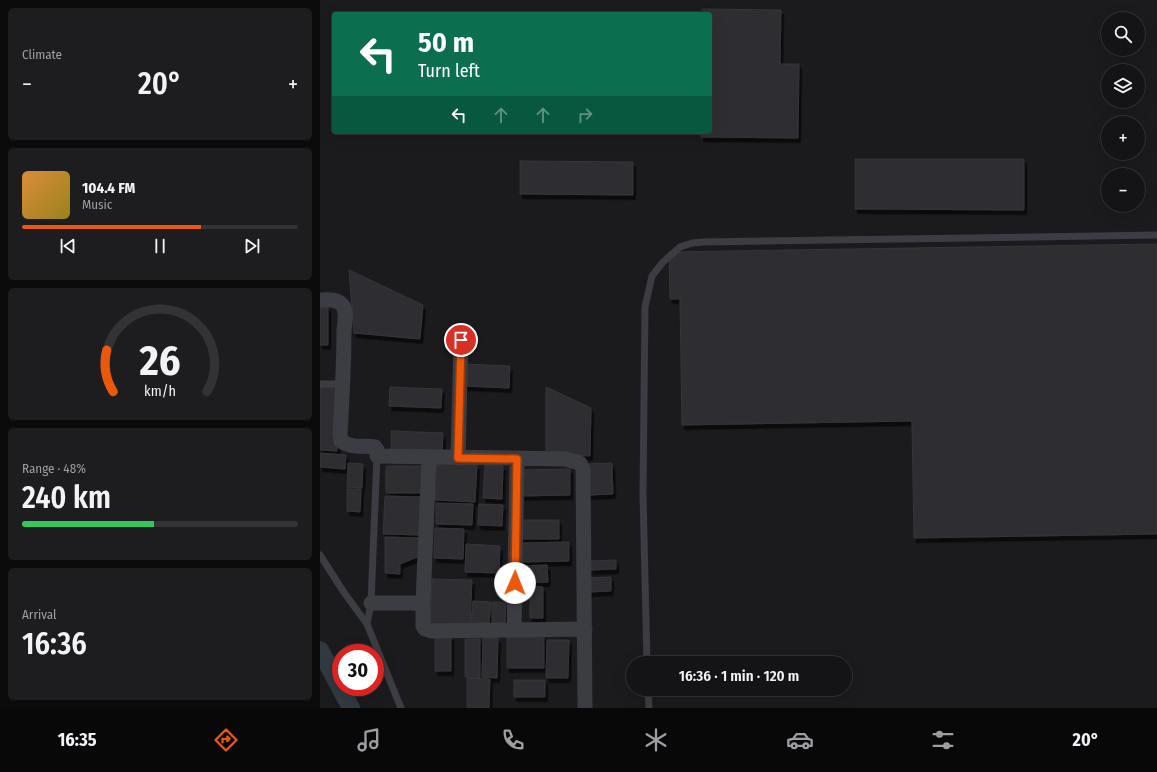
<!DOCTYPE html>
<html lang="en">
<head>
<meta charset="utf-8">
<style>
  :root { --surface:#141416; --page:#1d1d1f; --text:#f1f3f6; --muted:#9d9ea1; --line:#333335; --accent:#ea580c }
  body { margin:0; font-family:"Fira Sans Condensed",sans-serif; background:var(--page); color:var(--text); height:100vh; display:flex; flex-direction:column; font-size:15px; white-space:nowrap }
  * { box-sizing:border-box; margin:0 }
  p { font-size:13px; color:var(--muted) }
  .icon { flex:none; width:22px; height:22px; fill:none; stroke:currentColor; stroke-width:2; stroke-linecap:round; stroke-linejoin:round }
  .map { position:relative; flex:1; overflow:hidden }
  .panel { display:flex; flex-direction:column; gap:8px; padding:8px; background:#0b0b0c; width:320px }
  .panel>* { flex:none }
  .top-card { position:absolute; left:12px; top:12px; width:380px; height:122px; border-radius:4px; box-shadow:0 4px 16px #0002,0 0 0 1px var(--line); background:#0b6e4f; color:#fff; overflow:hidden }
  .tools { position:absolute; left:781px; top:12px; display:grid; gap:8px }
  .tools a { display:grid; place-items:center; width:44px; height:44px; border-radius:50%; background:var(--surface); box-shadow:0 4px 16px #0002,0 0 0 1px var(--line); font-size:20px }
  .speed { position:absolute; left:12px; top:644px; display:flex; gap:8px; font-size:20px; font-weight:700; text-align:center }
  .speed>* { display:grid; place-content:center; width:52px; height:52px; border-radius:50%; background:var(--surface); box-shadow:0 4px 16px #0002,0 0 0 1px var(--line); line-height:1 }
  .speed .limit { border:6px solid #d22; background:#fff; color:#111 }
  .pin { position:absolute; display:grid; place-items:center; width:34px; height:34px; color:#fff; margin:-17px; border:2px solid #fff; border-radius:50%; box-shadow:0 1px 4px #0007 }
  .me { position:absolute; width:44px; margin:-22px; rotate:1deg; stroke-linejoin:round; filter:drop-shadow(0 0 3px #0008) }
  .turn { display:flex; align-items:center; gap:14px; height:84px; padding:0 20px; font-size:18px }
  .turn .icon { width:52px; height:52px; stroke-width:2.5 }
  .turn b { display:block; font-size:28px; line-height:34px }
  .lanes { display:flex; align-items:center; height:38px; padding:0 20px; background:#0003; justify-content:center; gap:20px; direction:ltr }
  .lanes .off { opacity:.35 }
  .big { font-size:30px; font-weight:600; line-height:1.1 }
  .panel .card { flex:1; display:flex; flex-direction:column; justify-content:center; gap:6px; min-width:0; padding:0 14px; border-radius:6px; background:var(--page) }
  .panel .dial { align-items:center; gap:0 }
  .dial svg { height:104px; overflow:visible; fill:none; stroke:var(--line); stroke-width:7; stroke-linecap:round; text-anchor:middle }
  .dial text { fill:var(--text); stroke:none }
  .song { display:flex; align-items:center; gap:12px }
  .cover { width:48px; height:48px; border-radius:6px; background:linear-gradient(135deg,hsl(30 70% 55%),hsl(50 70% 35%)) }
  .played { height:4px; border-radius:2px; background:linear-gradient(90deg,var(--accent) 65%,var(--line) 65%) }
  .keys { display:flex; justify-content:space-around; direction:ltr }
  .heat { display:flex; justify-content:space-between; align-items:center; font-size:22px; direction:ltr }
  .charge { height:6px; border-radius:3px; background:linear-gradient(90deg,#34c759 48%,var(--line) 0) }
  .trip { position:absolute; left:306px; top:656px; width:226px; height:40px; border-radius:20px; background:var(--surface); box-shadow:0 4px 16px #0002,0 0 0 1px var(--line); font-weight:600; line-height:40px; text-align:center }
  .menu { display:flex; height:64px; justify-content:space-around; align-items:center; background:#080809; color:var(--muted) }
  .menu .icon { width:28px; height:28px }
  .menu .on { color:var(--accent) }
  .menu b { font-size:18px; color:var(--text) }
  main { display:flex; flex:1; min-height:0 }
  .map>svg:first-child { display:block }
  .lines { fill:none; stroke-linecap:round; stroke-linejoin:round }
  .canal { stroke:#313a41; stroke-width:18 }
  .building { fill:#2e2e31; stroke:#353539; filter:url(#shadow) }
  .lane { stroke:#3c3d42; stroke-width:7 }
  .street { stroke:#3c3d42; stroke-width:15 }
  .route-casing { stroke:#983908; stroke-width:10 }
  .route { stroke:#ea580c; stroke-width:7 }
</style>
</head>
<body>
<main>
<section class="panel">
<div class="card"><p>Climate</p>
<div class="heat"><a>−</a><b class="big">20°</b><a>+</a></div>
</div>
<div class="card">
<div class="song"><i class="cover"></i><div><b>104.4 FM</b><p>Music</p></div></div>
<div class="played"></div>
<div class="keys"><svg class="icon" aria-label="previous" viewBox="0 0 24 24"><path d="M18 5L8 12l10 7zM5 5v14"/></svg><svg class="icon" aria-label="pause" viewBox="0 0 24 24"><path d="M8 5v14M16 5v14"/></svg><svg class="icon" aria-label="next" viewBox="0 0 24 24"><path d="M6 5l10 7-10 7zM19 5v14"/></svg></div>
</div>
<div class="card dial"><svg viewBox="0 0 100 80">
<path d="M14 69A42 42 0 1 1 86 69"/>
<path d="M14 69A42 42 0 0 1 9 37" stroke="#ea580c"/>
<text x="50" y="56" font-size="32" font-weight="700">26</text>
<text x="50" y="72" font-size="11">km/h</text>
</svg></div>
<div class="card"><p>Range · 48%</p><b class="big">240 km</b><div class="charge"></div></div>
<div class="card"><p>Arrival</p><b class="big">16:36</b></div>
</section>
<div class="map">
<svg width="837" height="708" viewBox="0 0 837 708">
  <defs>
    <filter id="shadow"><feDropShadow dx="2.5" dy="4.5" stdDeviation="0" flood-color="#0009"/></filter>
  </defs>
  <rect width="100%" height="100%" fill="#1b1b1d"/>
  <g class="lines">
    <!-- canal -->
    <path class="canal" d="M0,650L31,708"/>
  </g>
  <!-- building -->
  <path class="building" d="M382,9L461,10L460,64H479L478,138L381,137V132H390V14H382Z
    M535,159H704V210L535,209Z
    M200,161L313,162V195L200,194Z
    M837,244V534L594,538L592,421L362,425L360,299H350L349,252Z
    M29,270L103,305L100,339L34,333Z
    M0,306H8V345H0Z
    M144,364L190,366L189,388L143,386Z
    M0,386H18L17,451L0,450Z
    M70,387L122,389L121,408L69,406Z
    M226,387L271,408L270,456L226,454Z
    M71,431L123,433L122,455L71,452Z
    M0,453L26,455L25,469L0,467Z
    M28,463L43,464L42,488L27,487Z
    M117,463L157,465L155,502L115,500Z
    M292,463L293,494L268,495L267,464Z
    M165,465L183,466L182,499L163,498Z
    M66,466H103L102,493H66Z
    M250,469V495L202,496V470Z
    M27,489H41L40,512L27,511Z
    M65,496L102,497L101,535L63,534Z
    M116,503L153,504L152,525L116,524Z
    M159,504L183,505L182,526L158,525Z
    M198,520H239V539H198Z
    M115,528L144,529L143,559L114,558Z
    M65,537L102,538V555L80,564V574L65,573Z
    M249,542V561L202,562L201,543Z
    M146,544L180,546L179,573L145,572Z
    M296,560V569L270,570V561Z
    M227,565L228,582L201,583V566Z
    M291,577V591L268,592V578Z
    M112,579L152,580L150,625L110,624Z
    M210,586L223,587V618H210Z
    M153,601L171,602L169,623L151,622Z
    M172,602H186L185,623H172Z
    M187,635H224V668H187Z
    M115,636H131V671H115Z
    M163,638H178L177,678L162,677Z
    M145,639H160V678L145,677Z
    M227,640H249L248,678H226Z
    M147,678L170,679L169,708H147Z
    M194,680H225V697H194Z"/>
  <g class="lines">
    <!-- lane -->
    <path class="lane" d="M0,384H23
      M57,456L51,603L47,624L81,708
      M0,555L23,591L47,624
      M327,663L323,494L325,307L332,276L343,262L360,247L372,243L383,242L837,235
      M328,689L329,708"/>
    <!-- street -->
    <path class="street" d="M0,300C7,300 18,298 23,306C27,312 25,322 24,330C24,365 22,400 20,434L21,441C32,449 43,445 55,447L57,450V456L245,459L260,463L263,469L265,708
      M109,458L103,603V626L105,629L111,631L265,629
      M138,458L141,340
      M51,603H103
      M194,630L197,459"/>
  </g>
  <g class="lines">
    <!-- route casing -->
    <g class="route-casing">
      <path id="route" d="M141,340L138,458L197,459L195,583"/>
    </g>
    <!-- route -->
    <use href="#route" class="route"/>
  </g>
</svg>
<div class="tools">
<a><svg class="icon" aria-label="search" viewBox="0 0 24 24"><circle cx="10" cy="10" r="6"/><path d="M15 15l6 6"/></svg></a>
<a><svg class="icon" aria-label="layers" viewBox="0 0 24 24"><path d="M12 4l9 5-9 5-9-5zM3 14l9 5 9-5"/></svg></a>
<a>+</a>
<a>−</a>
</div>
<div class="speed"><div class="limit">30</div></div>
<div class="pin" style="left:141px;top:340px;background:#d93025"><svg class="icon" aria-label="arrive" viewBox="0 0 24 24"><path d="M6 21V4h12l-3 4 3 4H6"/></svg></div>
<svg class="me" style="left:195px;top:583px" viewBox="-20 -20 40 40"><circle r="19" fill="#fff"/><path d="M0-13L10 11 0 6-10 11z" fill="#ea580c"/></svg>
<div class="trip">16:36 · 1 min · 120 m</div>
<div class="top-card">
<div class="turn"><svg class="icon" aria-label="left" viewBox="0 0 24 24"><path d="M17 20v-9H6M10 6l-5 5 5 5"/></svg><div><b>50 m</b>Turn left</div></div>
<div class="lanes"><svg class="icon" aria-label="left" viewBox="0 0 24 24"><path d="M17 20v-9H6M10 6l-5 5 5 5"/></svg><svg class="icon off" aria-label="ahead" viewBox="0 0 24 24"><path d="M12 20V5M6 11l6-6 6 6"/></svg><svg class="icon off" aria-label="ahead" viewBox="0 0 24 24"><path d="M12 20V5M6 11l6-6 6 6"/></svg><svg class="icon off" aria-label="right" viewBox="0 0 24 24"><path d="M7 20v-9h11M14 6l5 5-5 5"/></svg></div>
</div>
</div>
</main>
<nav class="menu">
<b>16:35</b>
<svg class="icon on" aria-label="directions" viewBox="0 0 24 24"><path d="M12 3l9 9-9 9-9-9zM9 14v-3h6M13 9l2 2-2 2"/></svg>
<svg class="icon" aria-label="music" viewBox="0 0 24 24"><path d="M9 18V5l10-2v13"/><circle cx="6" cy="18" r="3"/><circle cx="16" cy="16" r="3"/></svg>
<svg class="icon" aria-label="phone" viewBox="0 0 24 24"><path d="M5 4h4l2 5-3 2q2 4 5 5l2-3 5 2v4C11 20 4 13 5 4z"/></svg>
<svg class="icon" aria-label="climate" viewBox="0 0 24 24"><path d="M12 3v18M4 7l16 10M4 17L20 7"/></svg>
<svg class="icon" aria-label="car" viewBox="0 0 24 24"><path d="M5 17H2v-5l4-1 3-4h7l3 4 3 1v5h-3M9 17h6M6 11h13"/><circle cx="7" cy="17" r="2"/><circle cx="17" cy="17" r="2"/></svg>
<svg class="icon" aria-label="filters" viewBox="0 0 24 24"><path d="M4 7h16M4 17h16"/><circle cx="9" cy="7" r="2"/><circle cx="15" cy="17" r="2"/></svg>
<b>20°</b>
</nav>
</body>
</html>
